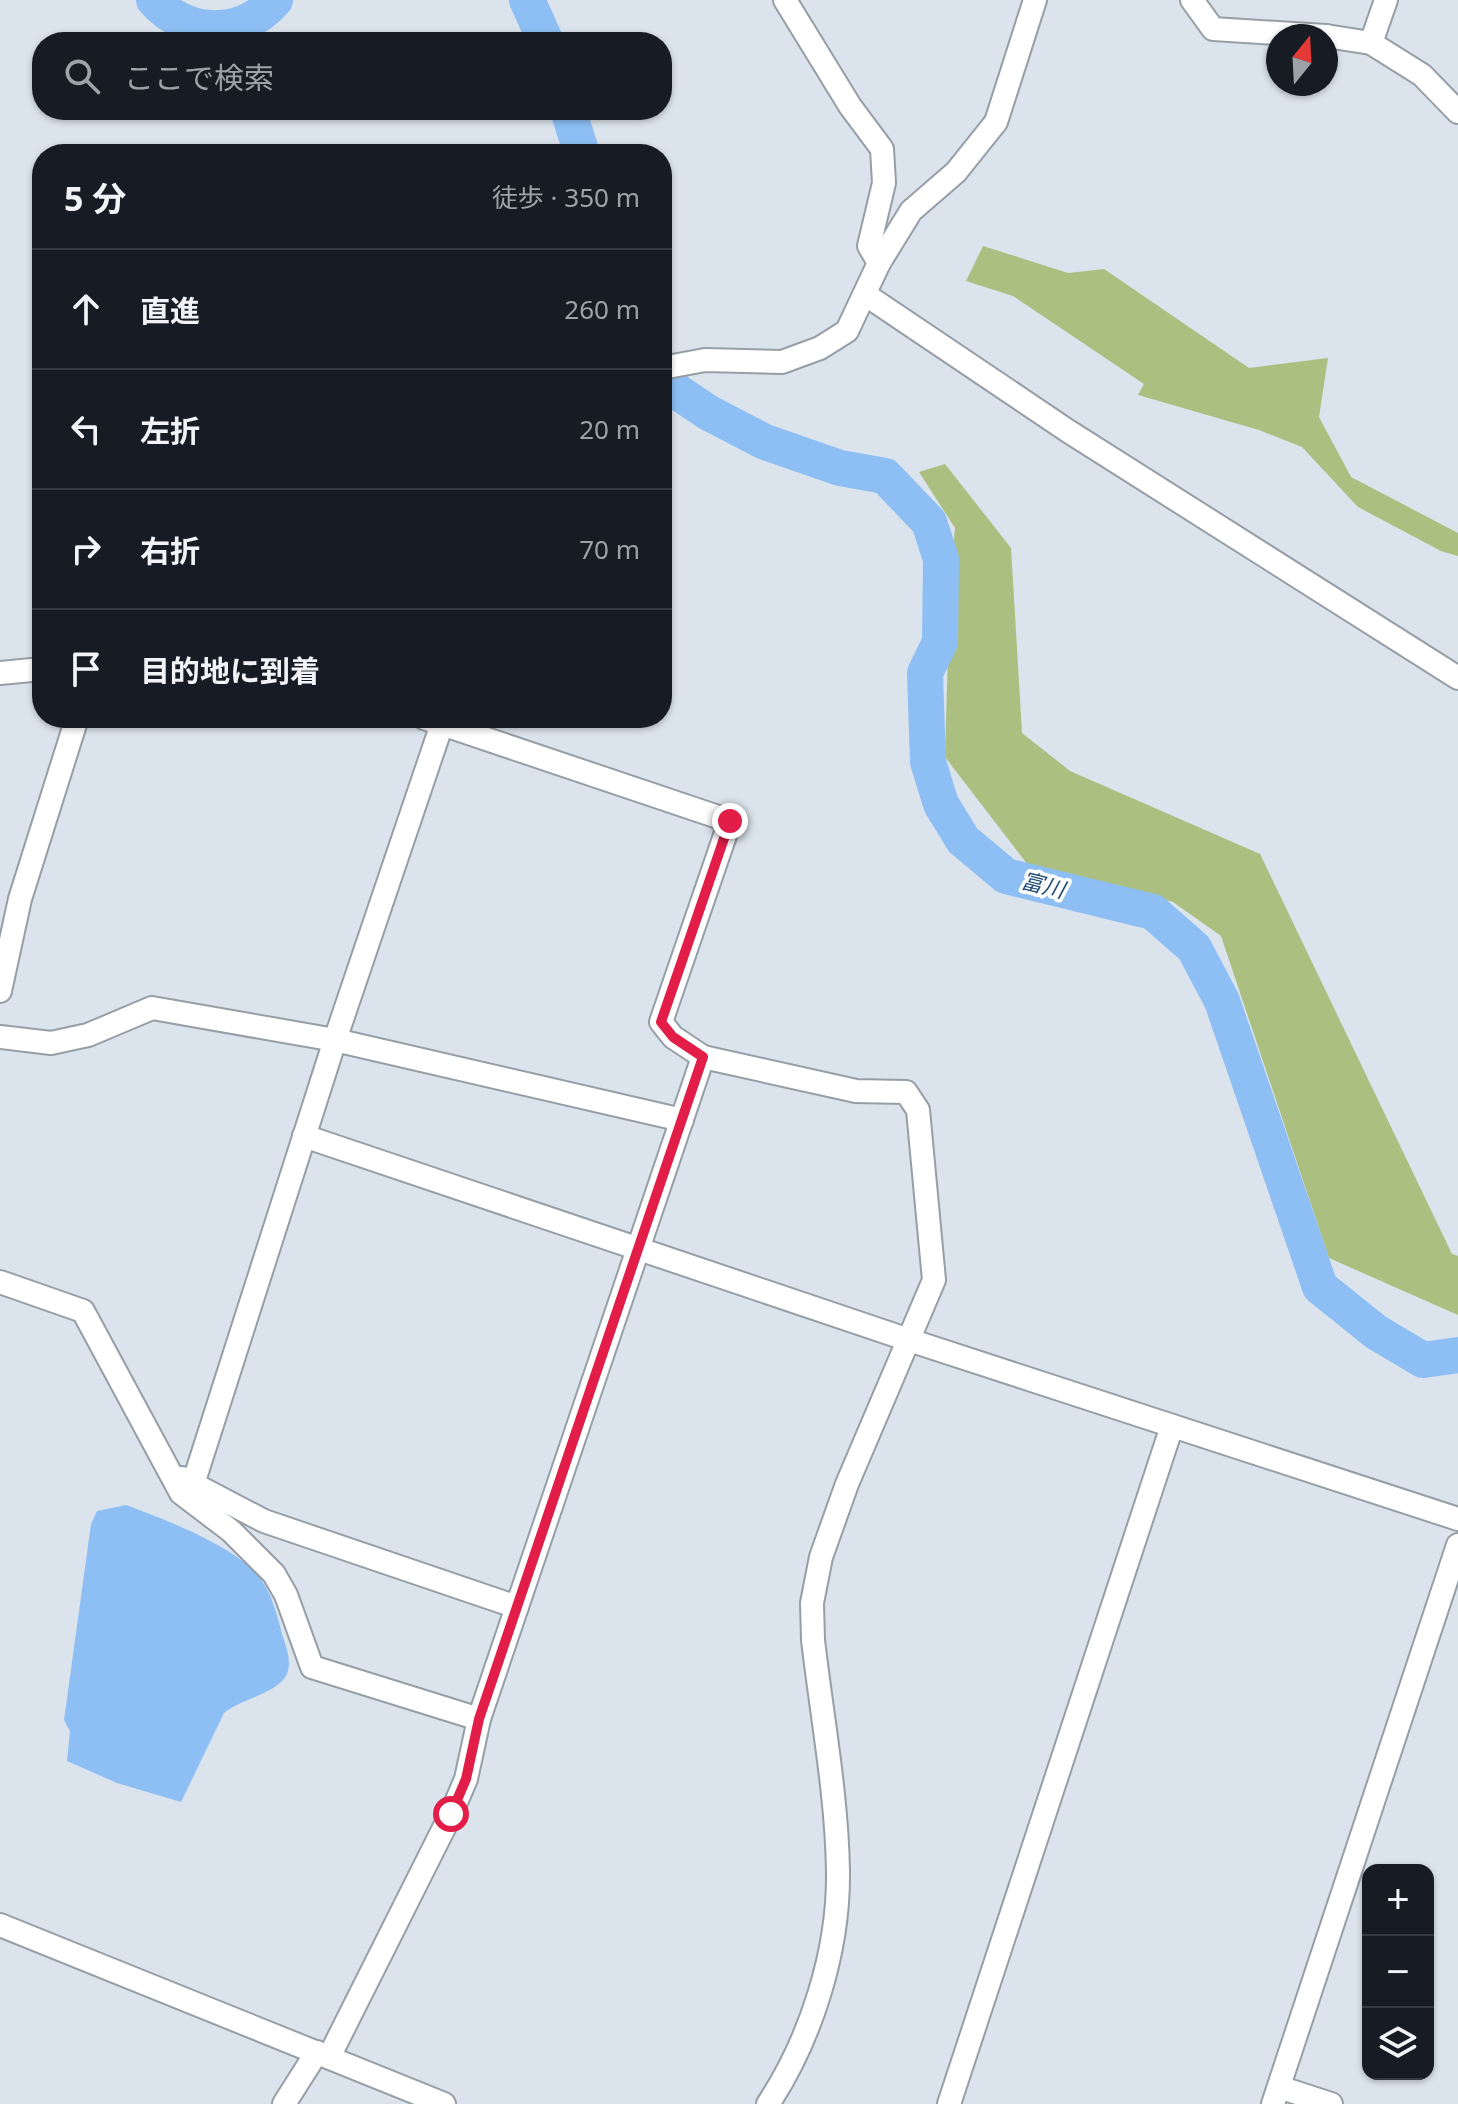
<!DOCTYPE html>
<html lang="ja">
<head>
<meta charset="utf-8">
<style>
  :root { --surface:#171b24; --page:#242831; --text:#f1f3f6; --muted:#9ea1a6; --line:#363941 }
  body { margin:0; font-family:"Noto Sans","Noto Sans JP",sans-serif; background:var(--page); color:var(--text) }
  .controls { position:absolute; right:24px; bottom:24px; display:grid; overflow:hidden; border-radius:16px; box-shadow:0 2px 6px #0004 }
  .controls button { width:72px; height:72px; display:grid; place-items:center; padding:0; border:0; border-bottom:2px solid var(--line); background:var(--surface); color:var(--text); font:40px sans-serif }
  .compass { position:absolute; left:1266px; top:24px; width:72px; height:72px; border-radius:50%; background:var(--surface); box-shadow:0 2px 6px #0004; rotate:18deg }
  .stop { position:absolute; width:24px; height:24px; margin:-18px; border:6px solid #e11d48; border-radius:50%; background:#fff }
  .stop.end { background:#e11d48; border-color:#fff; box-shadow:0 2px 8px #0008 }
  .list { margin:0; padding:0; list-style:none }
  h2 { display:flex; justify-content:space-between; align-items:center; height:104px; margin:0; padding:0 32px; font-size:34px }
  h2 small { font-size:26px; font-weight:400; color:var(--muted) }
  .list li { display:grid; grid-template-columns:52px 1fr auto; gap:24px; align-items:center; box-sizing:border-box; height:120px; padding:0 32px; border-top:2px solid var(--line) }
  .list b { display:block; font-size:30px; white-space:nowrap }
  .list em { font-size:26px; font-style:normal; color:var(--muted) }
  .icon { flex:none; width:44px; height:44px; fill:none; stroke:currentColor; stroke-width:2; stroke-linecap:round; stroke-linejoin:round }
  .map { position:relative; flex:none; width:1458px; height:2104px; overflow:hidden }
  .search { position:absolute; background:var(--surface); box-shadow:0 2px 6px #0004; left:32px; top:32px; width:640px; height:88px; display:flex; align-items:center; gap:20px; box-sizing:border-box; padding:0 28px; border-radius:32px; color:var(--muted); font-size:30px }
  .panel { position:absolute; background:var(--surface); box-shadow:0 2px 6px #0004; left:32px; top:144px; width:640px; height:584px; border-radius:32px }
  .map>svg:first-child { display:block }
</style>
</head>
<body>
<div class="map">
<svg width="1458" height="2104" viewBox="0 0 1458 2104">
  <rect width="100%" height="100%" fill="#dbe3ec"/>
  <g fill="#aabf80">
    <polygon points="983,246 1068,273 1104,269 1249,368 1328,358 1319,417 1351,477 1458,533 1458,556 1441,551 1358,507 1302,447 1259,430 1138,395 1144,384 1013,296 966,281"/>
    <polygon points="945,464 1011,548 1022,733 1070,771 1260,854 1452,1254 1458,1256 1458,1315 1329,1258 1221,936 1173,902 1028,865 945,757 950,580 955,528 919,472"/>
  </g>
  <path fill="#8dbff4" d="M126,1505C163,1519 236,1546 260,1578C272,1594 277,1615 282,1634C286,1647 293,1663 286,1676C275,1694 241,1699 224,1713L181,1802L117,1783L67,1761L70,1731L64,1720L91,1524L97,1511Z"/>
  <g fill="none" stroke-linecap="round" stroke-linejoin="round">
    <g stroke="#8dbff4" stroke-width="36">
      <path d="M154,0C187,37 243,38 275,0"/>
      <polyline points="527,0 546,42"/>
      <polyline points="568,110 582,154"/>
      <polyline points="662,372 676,391 709,413 765,442 840,468 885,476 929,522 941,559 940,642 925,673 928,762 941,804 963,840 1006,876 1153,912 1194,948 1222,1001 1320,1287 1376,1332 1423,1360 1458,1355"/>
    </g>
    <g stroke="#969ea6" stroke-width="26">
      <g id="minor">
        <polyline points="785,0 850,106 882,149 884,183 869,246 879,263"/>
        <polyline points="1192,0 1213,29 1326,36"/>
        <polyline points="1326,36 1371,43 1422,75 1458,112"/>
        <polyline points="1371,43 1386,0"/>
        <polyline points="866,295 1068,431 1458,678"/>
        <polyline points="662,368 705,360 782,362 820,348 847,331 879,263 911,211 956,172 996,122 1035,0"/>
        <polyline points="0,673 42,669"/>
        <polyline points="0,991 20,899 77,718"/>
        <polyline points="0,1037 51,1043 88,1035 152,1008 335,1040 682,1120"/>
        <path d="M703,1057L856,1091L906,1092L918,1110L934,1280L847,1484L821,1557L812,1603L813,1640C822,1717 837,1796 838,1872C839,1951 811,2039 768,2104"/>
        <polyline points="304,1136 906,1339 1458,1519"/>
        <polyline points="0,1282 83,1311 181,1493 231,1531 274,1574 286,1595 312,1667 479,1719"/>
        <polyline points="182,1478 264,1521 517,1607"/>
        <polyline points="194,1481 335,1040 444,718"/>
        <polyline points="0,1925 444,2104"/>
        <polyline points="329,2057 451,1814 466,1779 479,1719 703,1057 673,1037 661,1022 730,821 424,718"/>
        <polyline points="1279,2087 1331,2104"/>
        <polyline points="284,2104 317,2052"/>
        <polyline points="949,2104 1172,1426"/>
        <polyline points="1273,2104 1458,1545"/>
      </g>
    </g>
    <use href="#minor" stroke="#fff" stroke-width="22"/>
  </g>
  <g fill="none" stroke-linecap="round" stroke-linejoin="round">
    <polyline stroke="#e11d48" stroke-width="10" points="451,1814 466,1779 479,1719 703,1057 673,1037 661,1022 730,821"/>
  </g>
  <g text-anchor="middle" stroke-width="7" stroke-linejoin="round" paint-order="stroke">
    <g font-size="22" font-style="italic" fill="#1d4a74" stroke="#fff">
      <text transform="translate(1043 885) rotate(14)" y="8">富川</text>
    </g>
  </g>
</svg>
<div class="controls">
<button>+</button>
<button>−</button>
<button><svg class="icon" aria-label="layers" viewBox="0 0 24 24"><path d="M12 4l9 5-9 5-9-5zM3 14l9 5 9-5"/></svg></button>
</div>
<svg class="compass" viewBox="-18 -18 36 36"><path d="M0-13l5 13h-10z" fill="#e53935"/><path d="M0 13l5-13h-10z" fill="#9ea1a6"/></svg>
<div class="stop" style="left:451px;top:1814px"></div>
<div class="stop end" style="left:730px;top:821px"></div>
<div class="search"><svg class="icon" aria-label="search" viewBox="0 0 24 24"><circle cx="10" cy="10" r="6"/><path d="M15 15l6 6"/></svg>ここで検索</div>
<section class="panel">
<h2>5 分<small>徒歩 · 350 m</small></h2>
<ul class="list">
<li><svg class="icon" aria-label="ahead" viewBox="0 0 24 24"><path d="M12 20V5M6 11l6-6 6 6"/></svg><div><b>直進</b></div><em>260 m</em></li>
<li><svg class="icon" aria-label="left" viewBox="0 0 24 24"><path d="M17 20v-9H6M10 6l-5 5 5 5"/></svg><div><b>左折</b></div><em>20 m</em></li>
<li><svg class="icon" aria-label="right" viewBox="0 0 24 24"><path d="M7 20v-9h11M14 6l5 5-5 5"/></svg><div><b>右折</b></div><em>70 m</em></li>
<li><svg class="icon" aria-label="arrive" viewBox="0 0 24 24"><path d="M6 21V4h12l-3 4 3 4H6"/></svg><div><b>目的地に到着</b></div></li>
</ul>
</section>
</div>
</body>
</html>
